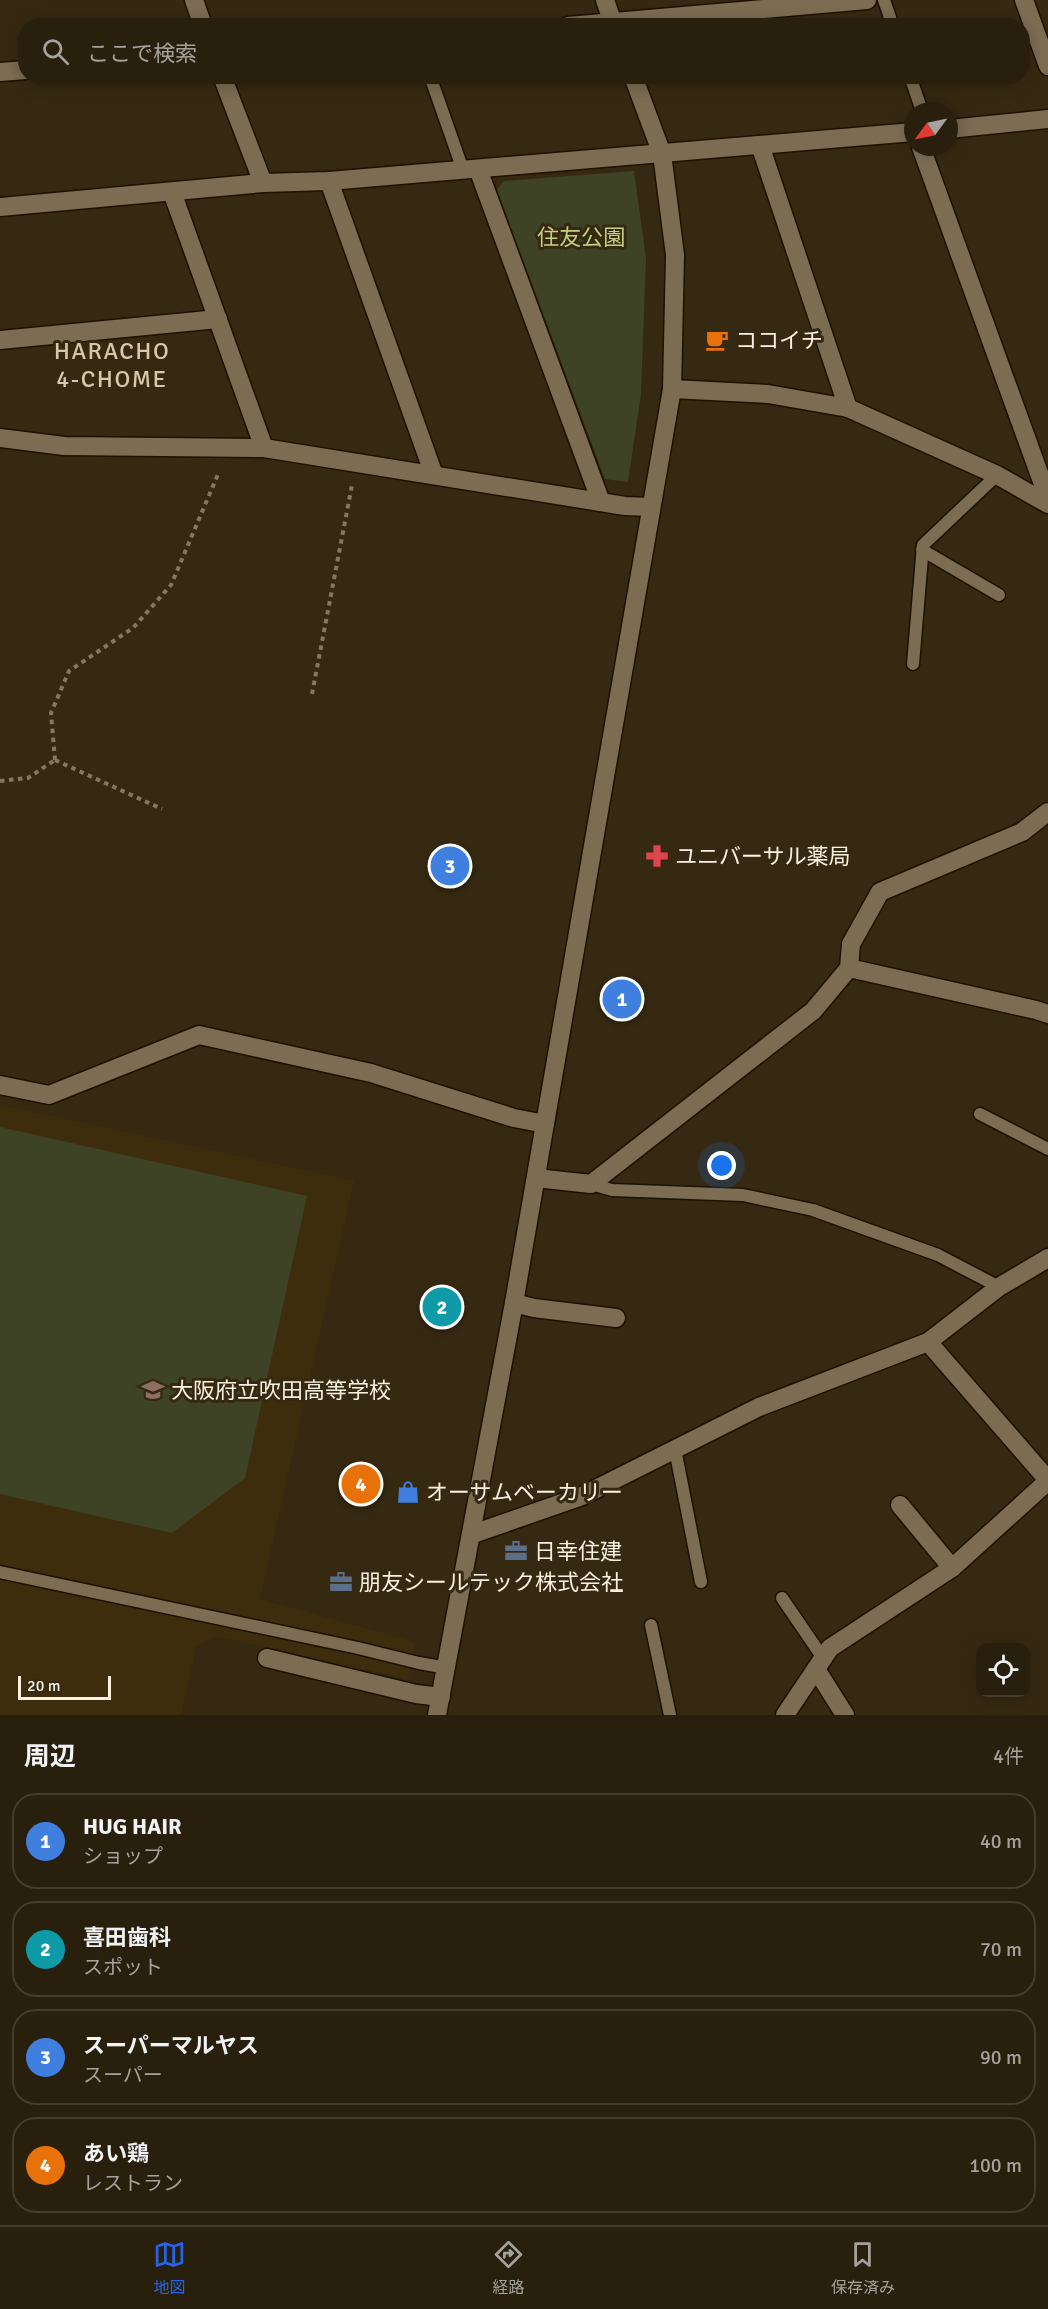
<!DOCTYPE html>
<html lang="ja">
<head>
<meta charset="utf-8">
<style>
  :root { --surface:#281f0d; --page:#342c1b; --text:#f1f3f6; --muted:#a5a29d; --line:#443d2e; --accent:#2563eb }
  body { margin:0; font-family:Signika,"Noto Sans JP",sans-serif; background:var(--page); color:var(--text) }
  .controls { position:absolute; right:18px; bottom:18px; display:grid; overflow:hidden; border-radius:12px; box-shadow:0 3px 15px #0003 }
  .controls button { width:54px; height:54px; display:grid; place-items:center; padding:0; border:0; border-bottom:2px solid var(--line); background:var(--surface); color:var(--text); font:30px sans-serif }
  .compass { position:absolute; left:904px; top:102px; width:54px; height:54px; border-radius:50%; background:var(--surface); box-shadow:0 3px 15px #0003; rotate:237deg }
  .scale { position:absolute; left:18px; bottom:15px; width:93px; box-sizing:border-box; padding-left:6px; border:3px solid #f8f0e1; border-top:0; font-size:16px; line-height:21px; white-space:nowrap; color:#f8f0e1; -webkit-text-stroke:4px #362911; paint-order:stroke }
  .you { position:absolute; left:722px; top:1166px; width:21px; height:21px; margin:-15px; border:4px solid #fff; border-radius:50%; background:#1a73e8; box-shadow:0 0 0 9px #1a73e833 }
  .badge { display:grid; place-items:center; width:39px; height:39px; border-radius:50%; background:var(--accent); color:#fff; font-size:20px; font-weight:700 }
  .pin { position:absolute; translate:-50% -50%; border:3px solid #fff; box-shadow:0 2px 6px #0006 }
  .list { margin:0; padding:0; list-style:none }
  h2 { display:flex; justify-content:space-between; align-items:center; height:78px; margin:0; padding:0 24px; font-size:26px }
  h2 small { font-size:20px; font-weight:400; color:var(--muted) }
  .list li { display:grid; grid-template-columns:39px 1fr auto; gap:18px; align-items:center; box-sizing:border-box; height:96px; margin:0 12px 12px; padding:0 12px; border:2px solid var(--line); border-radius:24px }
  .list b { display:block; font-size:22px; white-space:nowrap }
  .list p { margin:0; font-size:20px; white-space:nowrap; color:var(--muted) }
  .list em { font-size:20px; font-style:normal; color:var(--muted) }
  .icon { flex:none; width:33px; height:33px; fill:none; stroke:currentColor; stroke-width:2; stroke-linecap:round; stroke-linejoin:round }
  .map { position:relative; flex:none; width:1048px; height:1715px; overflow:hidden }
  .search { position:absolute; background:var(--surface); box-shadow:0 3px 15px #0003; left:18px; right:18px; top:18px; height:66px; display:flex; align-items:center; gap:15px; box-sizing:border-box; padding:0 21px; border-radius:24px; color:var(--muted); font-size:22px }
  .sheet { height:510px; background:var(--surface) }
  nav { display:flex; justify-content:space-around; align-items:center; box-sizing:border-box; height:84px; border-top:2px solid var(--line); background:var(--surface); font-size:16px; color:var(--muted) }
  nav a { display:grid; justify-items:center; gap:3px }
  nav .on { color:var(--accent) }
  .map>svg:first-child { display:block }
</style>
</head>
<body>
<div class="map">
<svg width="1048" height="1715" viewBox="0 0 1048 1715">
  <rect width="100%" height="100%" fill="#362911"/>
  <polygon fill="#3e2d0d" points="0,1105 354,1181 260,1599 415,1642 408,1679 216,1636 196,1647 181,1715 0,1715"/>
  <g fill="#3f4326">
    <polygon points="634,171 646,259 641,394 628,482 605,479 497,190 504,181"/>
    <polygon points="0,1127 307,1196 245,1478 172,1533 0,1494"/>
  </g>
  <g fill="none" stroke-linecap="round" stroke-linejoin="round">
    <g stroke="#1d1100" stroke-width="15">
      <g id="service">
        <polyline points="884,0 893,26"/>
        <polyline points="430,76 463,170"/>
        <polyline points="910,76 922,111"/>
        <polyline points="922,550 999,595"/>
        <polyline points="913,664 923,545 997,475"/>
        <polyline points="980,1114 1048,1149"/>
        <polyline points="591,1184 612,1190 743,1195 813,1210 938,1255 999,1287"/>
        <polyline points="675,1449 701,1582"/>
        <polyline points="0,1572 358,1648 419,1663 447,1668"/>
        <polyline points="782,1598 823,1658"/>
        <polyline points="651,1625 670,1715"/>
      </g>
    </g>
    <g stroke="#1d1100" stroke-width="21">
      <g id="minor">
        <polyline points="194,0 203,26"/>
        <polyline points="1024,0 1048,66"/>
        <polyline points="568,26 867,0"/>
        <polyline points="0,72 26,70"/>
        <polyline points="222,76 263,183"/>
        <polyline points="949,129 1048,119"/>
        <polyline points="760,145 848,408"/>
        <polyline points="921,147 1048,498"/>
        <polyline points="478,169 601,502"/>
        <polyline points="329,181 434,475"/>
        <polyline points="172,192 264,448"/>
        <polyline points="0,207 263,183 329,181 913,132"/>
        <polyline points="0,340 218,319"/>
        <polyline points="672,389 768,394 848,408 997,475 1048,504"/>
        <polyline points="0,438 64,446 264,448 625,506 651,507"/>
        <polyline points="849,968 1036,1010 1048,1014"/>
        <polyline points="0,1085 49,1095 199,1035 371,1073 514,1118 545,1124"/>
        <polyline points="536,1178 591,1184 813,1011 849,968 851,944 880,892 1022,832 1048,812"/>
        <polyline points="514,1303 534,1308 616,1318"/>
        <polyline points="928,1342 1048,1480"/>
        <polyline points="900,1505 952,1568"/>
        <polyline points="473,1534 582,1496 759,1407 928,1342 999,1287 1048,1258"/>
        <polyline points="267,1658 416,1694 441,1697"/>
        <polyline points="816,1669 845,1715"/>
        <polyline points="785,1715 830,1648 952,1568 1048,1481"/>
      </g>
    </g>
    <g stroke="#1d1100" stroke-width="21">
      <g id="tertiary">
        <polyline points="605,0 614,26"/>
        <polyline points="437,1715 514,1303 672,389 675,255 662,154 633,76"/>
      </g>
    </g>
    <g stroke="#827763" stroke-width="4" stroke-dasharray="4.5 4.5" stroke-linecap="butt">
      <polyline points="312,694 352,485"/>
      <polyline points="55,760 51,713 69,671 133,628 171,585 219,472"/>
      <polyline points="55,760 162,809"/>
      <polyline points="0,781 28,778 55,760"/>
    </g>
    <use href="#service" stroke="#7b6c52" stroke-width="12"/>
    <use href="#minor" stroke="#7b6c52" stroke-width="18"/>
    <use href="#tertiary" stroke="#7b6c52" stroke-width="18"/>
  </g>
  <defs>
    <g id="cafe-bare" transform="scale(1.8)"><path d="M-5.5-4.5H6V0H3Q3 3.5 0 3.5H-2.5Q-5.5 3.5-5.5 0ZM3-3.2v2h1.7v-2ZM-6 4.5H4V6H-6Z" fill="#e8710a" stroke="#362911" stroke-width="2.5" paint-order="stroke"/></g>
    <g id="pharmacy-bare" transform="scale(1.8)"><path d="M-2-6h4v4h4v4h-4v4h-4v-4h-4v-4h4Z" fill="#e0444e" stroke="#362911" stroke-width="2.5" paint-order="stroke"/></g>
    <g id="school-bare" transform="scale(1.8)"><path d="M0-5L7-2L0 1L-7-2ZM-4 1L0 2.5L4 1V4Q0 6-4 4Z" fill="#8d6e63" stroke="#362911" stroke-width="2.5" paint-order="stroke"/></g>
    <g id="shop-bare" transform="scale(1.8)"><path d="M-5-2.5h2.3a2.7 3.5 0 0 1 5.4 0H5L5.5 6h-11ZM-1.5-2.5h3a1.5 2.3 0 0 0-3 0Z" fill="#3f7fe0" stroke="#362911" stroke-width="2.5" paint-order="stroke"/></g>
    <g id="office-bare" transform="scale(1.8)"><path d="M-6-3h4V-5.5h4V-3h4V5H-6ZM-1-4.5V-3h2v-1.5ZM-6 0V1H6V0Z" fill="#5c6f8a" stroke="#362911" stroke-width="2.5" paint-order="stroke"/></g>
  </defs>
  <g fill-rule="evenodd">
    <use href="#cafe-bare" x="717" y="340"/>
    <use href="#pharmacy-bare" x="657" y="856"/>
    <use href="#school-bare" x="153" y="1390"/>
    <use href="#shop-bare" x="408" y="1492"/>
    <use href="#office-bare" x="516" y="1551"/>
    <use href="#office-bare" x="341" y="1582"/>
  </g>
  <g text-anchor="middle" stroke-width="6" stroke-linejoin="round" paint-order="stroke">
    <g font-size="22" fill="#c3cf7f" stroke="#362911">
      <text x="581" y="245">住友公園</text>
    </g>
    <g font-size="22" fill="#f8f0e1" stroke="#362911" text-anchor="start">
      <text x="735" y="348">ココイチ</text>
      <text x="675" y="864">ユニバーサル薬局</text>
      <text x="171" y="1398">大阪府立吹田高等学校</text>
      <text x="426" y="1500">オーサムベーカリー</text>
      <text x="534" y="1559">日幸住建</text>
      <text x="359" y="1590">朋友シールテック株式会社</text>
    </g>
    <g font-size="24" letter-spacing="1.5" fill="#d8c7ab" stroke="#362911">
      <text x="112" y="359">HARACHO<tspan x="112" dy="28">4-CHOME</tspan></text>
    </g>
  </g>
</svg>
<div class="controls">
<button><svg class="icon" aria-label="locate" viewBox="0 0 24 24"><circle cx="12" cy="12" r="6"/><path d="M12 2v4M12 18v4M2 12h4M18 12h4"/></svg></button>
</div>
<svg class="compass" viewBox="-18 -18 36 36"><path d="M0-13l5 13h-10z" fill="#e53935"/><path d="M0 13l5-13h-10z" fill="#a5a29d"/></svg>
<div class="scale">20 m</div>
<div class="you"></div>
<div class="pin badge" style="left:622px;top:999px;background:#3f7fe0">1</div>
<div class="pin badge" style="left:442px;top:1307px;background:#0f9aa8">2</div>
<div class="pin badge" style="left:450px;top:866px;background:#3f7fe0">3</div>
<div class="pin badge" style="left:361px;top:1484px;background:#e8710a">4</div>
<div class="search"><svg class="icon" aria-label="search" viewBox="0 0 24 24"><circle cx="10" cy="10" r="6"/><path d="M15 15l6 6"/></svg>ここで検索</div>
</div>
<section class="sheet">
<h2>周辺<small>4件</small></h2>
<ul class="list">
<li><span class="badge" style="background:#3f7fe0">1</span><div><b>HUG HAIR</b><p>ショップ</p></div><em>40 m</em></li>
<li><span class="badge" style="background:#0f9aa8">2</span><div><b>喜田歯科</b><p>スポット</p></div><em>70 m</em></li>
<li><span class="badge" style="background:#3f7fe0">3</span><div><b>スーパーマルヤス</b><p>スーパー</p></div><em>90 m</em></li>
<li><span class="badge" style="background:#e8710a">4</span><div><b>あい鶏</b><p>レストラン</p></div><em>100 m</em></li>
</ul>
</section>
<nav>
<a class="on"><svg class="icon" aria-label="map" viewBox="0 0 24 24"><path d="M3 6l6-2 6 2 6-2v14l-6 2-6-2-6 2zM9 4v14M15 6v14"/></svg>地図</a>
<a><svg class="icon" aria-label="directions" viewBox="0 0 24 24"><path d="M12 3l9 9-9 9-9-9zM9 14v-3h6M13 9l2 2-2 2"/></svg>経路</a>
<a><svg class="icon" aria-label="saved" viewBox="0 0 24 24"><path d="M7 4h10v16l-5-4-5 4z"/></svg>保存済み</a>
</nav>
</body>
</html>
